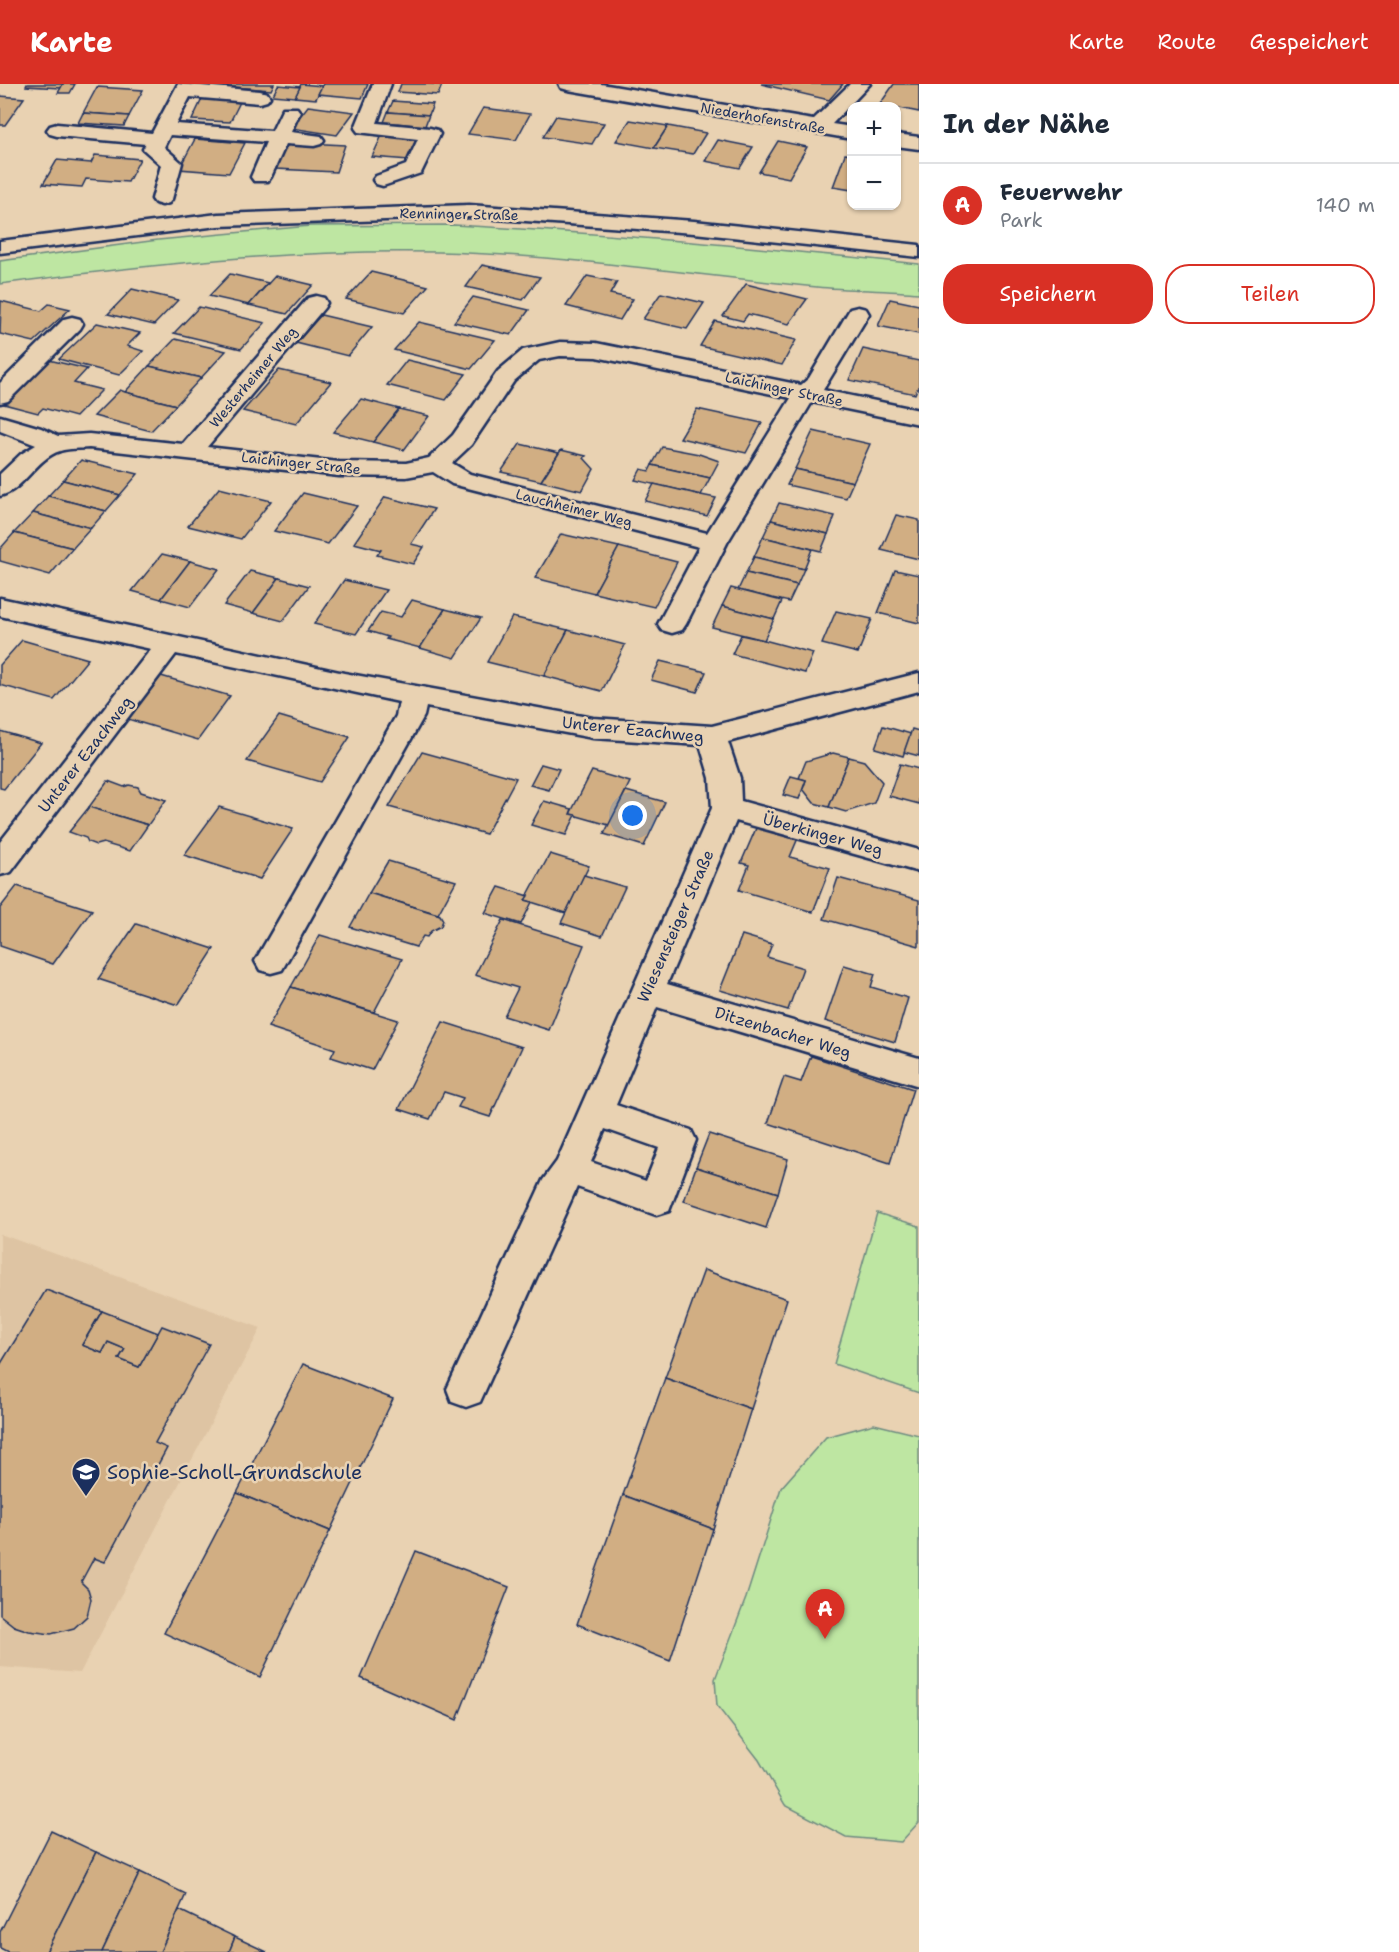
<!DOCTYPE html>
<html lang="de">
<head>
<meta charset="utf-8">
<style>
  :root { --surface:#fff; --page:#f6f6f7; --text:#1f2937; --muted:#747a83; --line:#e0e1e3; --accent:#d93025 }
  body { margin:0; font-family:"Shantell Sans",sans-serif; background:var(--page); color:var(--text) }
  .controls { position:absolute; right:18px; top:18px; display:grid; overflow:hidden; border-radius:12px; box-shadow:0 2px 4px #0004 }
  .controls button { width:54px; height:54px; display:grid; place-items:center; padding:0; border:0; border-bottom:2px solid var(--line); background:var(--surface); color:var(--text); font:30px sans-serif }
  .you { position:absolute; left:633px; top:732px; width:21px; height:21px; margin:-15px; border:4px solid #fff; border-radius:50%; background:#1a73e8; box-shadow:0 0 0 9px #1a73e833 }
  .badge { display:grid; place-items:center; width:39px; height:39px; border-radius:50%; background:var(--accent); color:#fff; font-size:20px; font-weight:700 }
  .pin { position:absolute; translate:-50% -50px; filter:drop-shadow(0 2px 3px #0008) }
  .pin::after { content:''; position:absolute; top:32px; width:21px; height:18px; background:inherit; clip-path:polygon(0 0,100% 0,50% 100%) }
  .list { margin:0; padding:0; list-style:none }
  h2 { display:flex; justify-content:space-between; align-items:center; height:78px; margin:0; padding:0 24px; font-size:26px }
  h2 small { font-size:20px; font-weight:400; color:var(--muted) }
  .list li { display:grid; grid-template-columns:39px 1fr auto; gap:18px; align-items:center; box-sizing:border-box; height:84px; padding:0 24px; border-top:2px solid var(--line) }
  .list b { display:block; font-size:22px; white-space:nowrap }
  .list p { margin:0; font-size:20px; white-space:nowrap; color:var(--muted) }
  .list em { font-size:20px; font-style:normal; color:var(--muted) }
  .actions { display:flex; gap:12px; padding:18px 24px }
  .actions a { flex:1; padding:14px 0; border:2px solid var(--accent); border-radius:24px; text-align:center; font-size:21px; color:var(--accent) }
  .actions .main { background:var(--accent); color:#fff }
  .map { position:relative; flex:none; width:919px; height:1868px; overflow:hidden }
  header { display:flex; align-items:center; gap:36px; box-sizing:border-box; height:84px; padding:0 30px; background:var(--accent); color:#fff }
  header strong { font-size:28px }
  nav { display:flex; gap:33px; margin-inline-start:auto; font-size:21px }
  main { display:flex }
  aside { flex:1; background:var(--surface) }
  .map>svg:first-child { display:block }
</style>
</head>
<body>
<header>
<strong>Karte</strong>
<nav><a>Karte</a><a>Route</a><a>Gespeichert</a></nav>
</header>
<main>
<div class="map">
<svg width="919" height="1868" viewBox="0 0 919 1868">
  <rect width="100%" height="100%" fill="#e9d2b2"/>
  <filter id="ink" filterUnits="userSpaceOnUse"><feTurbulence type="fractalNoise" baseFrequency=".0167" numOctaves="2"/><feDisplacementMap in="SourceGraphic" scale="12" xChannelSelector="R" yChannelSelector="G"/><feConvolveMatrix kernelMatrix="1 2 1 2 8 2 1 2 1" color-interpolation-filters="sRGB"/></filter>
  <g filter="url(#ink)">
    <polygon fill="#dec4a3" points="0,1150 261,1244 80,1589 0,1583"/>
    <g fill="#bee6a2" stroke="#6c8a80" stroke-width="1.5">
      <path d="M454,141C609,149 764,164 919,180V209C885,206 851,206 817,203C691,191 566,171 439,168C292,165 145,181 0,200V177L158,156L310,142Z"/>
      <polygon points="877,1129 919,1142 919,1309 834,1280"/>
      <polygon points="874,1340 919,1351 919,1738 901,1758 846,1753 785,1721 759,1676 717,1622 715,1595 746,1514 781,1404 826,1353"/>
    </g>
    <g fill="#d1ae83" stroke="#1b2f5e" stroke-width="1.5">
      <polygon points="27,0 63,0 61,4 26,2"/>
      <polygon points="63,0 75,0 70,9 58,9"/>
      <polygon points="222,0 274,0 271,6 220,2"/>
      <polygon points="301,0 322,2 316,15 295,13"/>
      <polygon points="323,0 368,0 362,14 318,10"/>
      <polygon points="401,0 430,0 442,1 438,11 398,8"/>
      <polygon points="761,0 843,0 829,16"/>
      <polygon points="894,0 919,0 919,28 880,20"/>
      <polygon points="278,1 300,3 295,13 273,11"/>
      <polygon points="97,3 143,6 129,32 83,29"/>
      <polygon points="0,12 24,14 5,41 0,41"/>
      <polygon points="203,13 241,16 230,38 192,36"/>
      <polygon points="393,17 433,20 429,31 388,28"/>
      <polygon points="308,22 354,28 337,51 291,44"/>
      <polygon points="483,24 530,30 516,56 468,50"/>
      <polygon points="388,28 429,31 425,42 384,38"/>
      <polygon points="83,29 129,32 124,42 78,39"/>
      <polygon points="556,32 604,39 592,60 543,53"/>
      <polygon points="630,36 668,42 654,64 616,57"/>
      <polygon points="668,42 706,49 693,70 654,64"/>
      <polygon points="383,49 419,52 409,76 372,73"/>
      <polygon points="195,55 245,59 229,89 179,85"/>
      <polygon points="718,56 753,63 740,84 705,77"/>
      <polygon points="778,57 807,63 789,94 759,88"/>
      <polygon points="286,58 345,61 336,88 276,85"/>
      <polygon points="845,70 852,71 852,106 833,103"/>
      <polygon points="95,71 140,75 128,98 86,95 82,103 43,100 57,76 91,79"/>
      <polygon points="482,181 540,193 523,216 466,203"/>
      <polygon points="371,188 428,202 404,229 346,215"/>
      <polygon points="230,190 268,199 249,221 209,212"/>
      <polygon points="275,192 313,201 287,230 249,221"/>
      <polygon points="587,192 617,198 610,210 633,215 620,236 566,222"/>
      <polygon points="746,200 807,215 789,240 748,230 743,237 723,232"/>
      <polygon points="132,205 178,216 154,241 108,230"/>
      <polygon points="661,209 704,219 687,245 643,235"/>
      <polygon points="473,213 529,226 511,251 454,238"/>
      <polygon points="890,215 919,221 919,250 878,242"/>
      <polygon points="1,217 41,227 49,220 70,225 34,258 0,250"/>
      <polygon points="199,223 265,239 241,265 174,249"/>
      <polygon points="321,231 372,243 348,272 296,259"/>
      <polygon points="715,237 796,256 782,281 700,262"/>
      <polygon points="419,238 495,256 471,285 394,266"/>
      <polygon points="97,239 140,249 127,262 143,267 119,291 59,275"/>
      <polygon points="175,255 226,267 201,294 149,282"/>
      <polygon points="863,265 919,277 919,305 917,305 915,310 849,296"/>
      <polygon points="49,276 87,285 74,299 102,306 76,333 43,324 38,329 4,320"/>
      <polygon points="407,276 466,290 446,316 387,301"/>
      <polygon points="149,282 201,294 176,321 125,308"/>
      <polygon points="279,286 331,298 296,340 243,327"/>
      <polygon points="120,306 125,308 176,321 151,347 94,332"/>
      <polygon points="361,315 399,325 373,358 333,348"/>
      <polygon points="399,325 429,332 404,366 373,358"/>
      <polygon points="697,325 762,339 746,369 680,354"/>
      <polygon points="813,347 870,360 853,398 795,385"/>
      <polygon points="520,360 559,369 541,397 501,388"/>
      <polygon points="662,363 699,370 719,377 710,394 652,381"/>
      <polygon points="561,366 586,372 584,374 594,385 582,407 541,397"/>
      <polygon points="81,376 138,390 120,411 63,396"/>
      <polygon points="652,381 710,394 701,411 635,396 641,385 649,387"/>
      <polygon points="795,385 853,398 846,414 787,401"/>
      <polygon points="63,396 120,411 106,427 48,412"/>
      <polygon points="654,400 701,411 716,414 707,432 645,417"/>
      <polygon points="219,404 271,417 241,455 188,442"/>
      <polygon points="303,409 357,422 328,460 274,447"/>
      <polygon points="48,412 106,427 91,444 33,429"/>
      <polygon points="385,413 434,425 411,460 424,463 413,480 377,471 381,466 354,459"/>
      <polygon points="779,419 835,432 828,450 771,436"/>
      <polygon points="33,429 91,444 73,464 14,449"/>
      <polygon points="896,431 919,436 919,475 881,466"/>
      <polygon points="771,436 828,450 821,467 763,453"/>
      <polygon points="14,449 73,464 50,491 0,477 0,465"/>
      <polygon points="561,450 619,463 594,509 535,494"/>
      <polygon points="763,453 812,465 804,485 754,473"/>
      <polygon points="619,463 677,478 654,523 594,509"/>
      <polygon points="162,470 190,477 161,515 132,507"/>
      <polygon points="754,473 804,485 797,501 746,489"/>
      <polygon points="190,477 219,485 190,523 161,515"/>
      <polygon points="895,486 919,491 919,539 878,529"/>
      <polygon points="250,487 279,494 253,529 224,521"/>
      <polygon points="746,489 797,501 789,518 738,506"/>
      <polygon points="279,494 309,502 283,537 253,529"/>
      <polygon points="344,496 386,506 356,550 314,540"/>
      <polygon points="731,504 782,517 774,535 722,522"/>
      <polygon points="412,516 445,525 420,564 386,555 388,553 368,547 381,528 401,533"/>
      <polygon points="722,522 774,535 764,556 712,543"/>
      <polygon points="445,525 481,534 455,574 420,564"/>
      <polygon points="836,527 872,535 858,569 822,560"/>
      <polygon points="512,533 568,546 544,592 487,578"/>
      <polygon points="568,546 625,561 602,607 544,592"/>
      <polygon points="741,551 764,556 813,569 805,589 732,570"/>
      <polygon points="22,556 88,575 54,616 0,601 0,581"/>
      <polygon points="660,577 706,588 697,608 651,596"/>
      <polygon points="161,592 230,612 198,656 128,635"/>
      <polygon points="279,632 350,653 320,698 247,677"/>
      <polygon points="883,642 911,650 903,672 875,664"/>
      <polygon points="912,645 919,647 919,672 904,668"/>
      <polygon points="0,647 41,659 4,705 0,704"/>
      <polygon points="422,668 516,694 486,750 389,723"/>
      <polygon points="833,669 849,673 829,723 814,719 803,705 806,696 799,694 806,677"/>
      <polygon points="849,673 864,677 882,698 874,719 846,728 829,723"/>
      <polygon points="541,680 559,685 549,706 530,701"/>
      <polygon points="900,680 919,685 919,720 889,712"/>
      <polygon points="592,687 630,698 609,741 570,730"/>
      <polygon points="791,692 806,696 799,715 783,711"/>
      <polygon points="108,697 124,703 129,701 138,703 141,708 166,716 148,741 89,723"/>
      <polygon points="626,707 665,718 644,762 604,750"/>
      <polygon points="544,717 572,725 570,730 576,731 566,751 531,741"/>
      <polygon points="89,723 148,741 130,767 103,759 96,761 88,758 86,754 69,748"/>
      <polygon points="219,723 293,745 260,795 184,771"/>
      <polygon points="757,742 798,754 790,773 830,784 813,828 739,806 749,781 741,779"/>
      <polygon points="550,770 589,782 566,829 525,816"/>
      <polygon points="388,777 456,797 438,830 369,809"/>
      <polygon points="584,791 625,803 602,852 561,839"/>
      <polygon points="838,794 919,816 919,862 824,835"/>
      <polygon points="17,802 92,826 53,880 0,862 0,824"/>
      <polygon points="499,803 528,812 525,816 532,818 521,840 485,829"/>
      <polygon points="369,809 440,831 443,836 441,842 431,847 427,853 423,852 416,863 350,843"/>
      <polygon points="503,836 584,861 549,946 504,932 518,904 475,891"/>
      <polygon points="136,840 214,865 178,921 98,895"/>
      <polygon points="320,851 402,875 374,928 291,903"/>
      <polygon points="742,851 772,860 767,873 803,884 788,926 720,906"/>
      <polygon points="844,881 875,890 871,903 908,914 895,958 825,937"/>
      <polygon points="291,903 398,936 372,986 331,973 335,965 268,943"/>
      <polygon points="443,938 522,963 490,1033 458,1023 463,1014 444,1008 430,1035 399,1025"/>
      <polygon points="811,972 913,1005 890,1079 768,1039 784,993 801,998"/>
      <polygon points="709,1050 788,1075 778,1109 696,1083"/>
      <polygon points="696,1083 778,1109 766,1144 684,1117"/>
      <polygon points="704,1186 787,1215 751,1325 665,1294"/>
      <polygon points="46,1206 102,1227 82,1261 102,1269 108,1258 125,1265 119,1275 139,1283 162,1242 209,1260 155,1359 167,1364 105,1478 94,1474 81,1498 88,1505 91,1515 87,1532 74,1544 51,1550 29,1547 14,1542 0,1531 0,1281"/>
      <polygon points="102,1227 158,1249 139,1283 119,1275 125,1265 108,1258 102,1269 82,1261"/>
      <polygon points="303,1280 393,1315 330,1447 237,1409"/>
      <polygon points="665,1294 751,1325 713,1445 623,1411"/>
      <polygon points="237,1409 330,1447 260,1593 164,1549"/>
      <polygon points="623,1411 713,1445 670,1577 577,1540"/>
      <polygon points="416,1467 509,1503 457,1636 361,1594"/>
      <polygon points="51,1747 96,1768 46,1868 8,1868 0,1864 0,1848"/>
      <polygon points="96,1768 140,1788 102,1868 46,1868"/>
      <polygon points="140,1788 186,1810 160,1868 102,1868"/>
      <polygon points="179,1826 235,1853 229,1868 160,1868"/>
      <polygon points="235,1853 267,1868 229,1868"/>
    </g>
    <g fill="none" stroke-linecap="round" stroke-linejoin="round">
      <g stroke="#1b2f5e" stroke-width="5">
        <g id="minor">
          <polygon points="178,0 260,7 267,9 270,13 267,17 260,19 190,13 176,40 272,47 283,24 297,24 300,28 291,48 321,52 324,56 321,60 314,62 286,60 271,93 268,97 254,97 251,93 266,58 170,51 164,63 182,79 172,115 169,119 162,121 155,119 152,115 161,81 143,65 146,60 57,52 50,50 47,46 50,42 57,40 152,49"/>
          <polygon points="373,0 391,0 377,39 430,44 437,46 440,50 421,89 383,102 376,100 373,96 376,92 406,81 418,55 358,48 355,44"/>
          <polygon points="559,0 601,0 813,36 850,0 870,0 832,40 852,43 852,55 568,6 561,4"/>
          <polygon points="896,50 919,53 919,65 896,62"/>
          <polygon points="469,121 694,137 919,161 919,173 694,149 469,133 218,142 0,169 0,157 218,130"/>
          <path d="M316,212L324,214L327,219L324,224L207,363L339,378L406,379L429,374L453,351L498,287L523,266L560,258L596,259L801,301L809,294L850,225L858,223L866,225L869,230L823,306L919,326V340L812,318L727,459L686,540L682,546L672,549L662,546L658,540L699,463L452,400L433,388L406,393L339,392L89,364C80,365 69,364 60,367C36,374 24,406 0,412V390L21,370L36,361L0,347V332L41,344L58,352L89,350L183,360L308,214ZM560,272L596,273L791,314L707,449L470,390L452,379L471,361L514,297L539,276Z"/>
          <polygon points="72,233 80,235 83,240 80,245 8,317 0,319 0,299 64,235"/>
          <path d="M0,514L344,589L593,634L712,642L919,589V607L728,658L740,694L741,717L919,766V788L736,737L667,900L919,974V1002L657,923L616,1021L691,1046L696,1056L669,1127L656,1131L577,1103L480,1318L466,1323L452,1318L447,1305L543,1096L557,1077L712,724L710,694L700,661L593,654L426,623L424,632L282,886L271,889L260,886L255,877L396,632L399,618L176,570L11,788L0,791V758L151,565L0,532ZM605,1045L659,1064L646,1097L591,1078Z"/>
        </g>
      </g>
      <use href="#minor" fill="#e9d2b2" fill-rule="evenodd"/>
    </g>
  </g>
  <defs>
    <g id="school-pin" transform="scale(1.5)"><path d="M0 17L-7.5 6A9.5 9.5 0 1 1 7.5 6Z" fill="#1b2f5e" stroke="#e9d2b2"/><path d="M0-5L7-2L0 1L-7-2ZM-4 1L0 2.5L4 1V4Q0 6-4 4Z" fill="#fff"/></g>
  </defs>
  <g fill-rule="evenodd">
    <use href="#school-pin" x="86" y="1388"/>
  </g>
  <g text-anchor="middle" stroke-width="5" stroke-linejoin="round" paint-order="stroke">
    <g font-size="14" fill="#1b2f5e" stroke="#e9d2b2">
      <text transform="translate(763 34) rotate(10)" y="5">Niederhofenstraße</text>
      <text transform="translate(459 130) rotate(1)" y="5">Renninger Straße</text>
      <text transform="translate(253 293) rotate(-50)" y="5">Westerheimer Weg</text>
      <text transform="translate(784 305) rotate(12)" y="5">Laichinger Straße</text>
      <text transform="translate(301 379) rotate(6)" y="5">Laichinger Straße</text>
      <text transform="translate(574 424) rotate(14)" y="5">Lauchheimer Weg</text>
    </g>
    <g font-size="16" fill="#1b2f5e" stroke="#e9d2b2">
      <text transform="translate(633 645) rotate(6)" y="6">Unterer Ezachweg</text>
      <text transform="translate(85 670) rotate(-52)" y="6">Unterer Ezachweg</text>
      <text transform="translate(823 750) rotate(15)" y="6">Überkinger Weg</text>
      <text transform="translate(675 842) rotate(-66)" y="6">Wiesensteiger Straße</text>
      <text transform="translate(783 948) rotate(17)" y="6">Ditzenbacher Weg</text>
    </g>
    <g font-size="20" fill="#1b2f5e" stroke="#e9d2b2" text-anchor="start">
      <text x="107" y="1395">Sophie-Scholl-Grundschule</text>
    </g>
  </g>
</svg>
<div class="controls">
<button>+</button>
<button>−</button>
</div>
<div class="you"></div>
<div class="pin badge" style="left:825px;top:1555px">A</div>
</div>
<aside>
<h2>In der Nähe<small></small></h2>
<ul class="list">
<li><span class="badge">A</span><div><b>Feuerwehr</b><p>Park</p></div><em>140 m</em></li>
</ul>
<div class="actions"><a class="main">Speichern</a><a>Teilen</a></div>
</aside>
</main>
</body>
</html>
